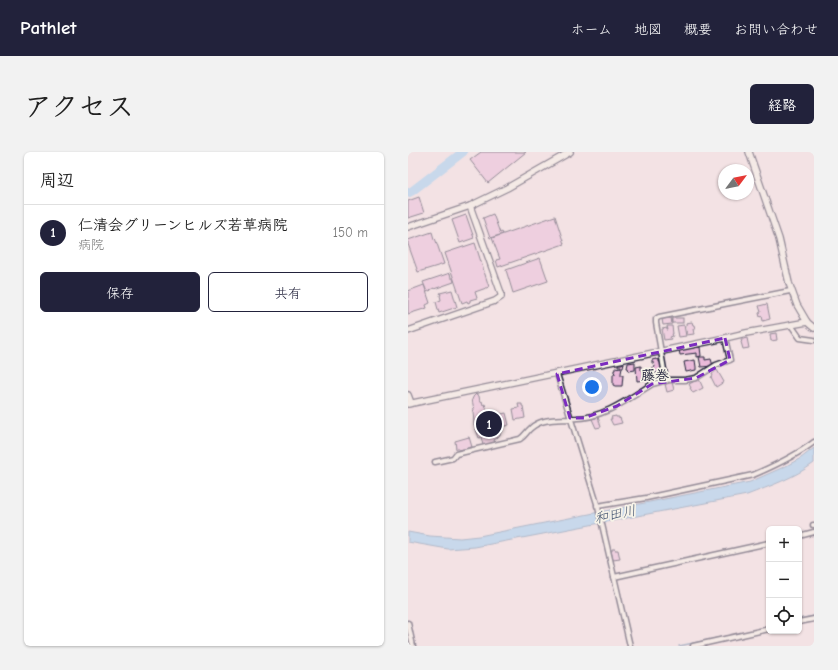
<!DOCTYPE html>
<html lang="ja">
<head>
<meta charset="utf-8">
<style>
  :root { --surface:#fff; --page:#f2f2f2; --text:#222; --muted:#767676; --line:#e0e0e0; --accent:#22223b }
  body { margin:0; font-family:"Comic Neue","Klee One",sans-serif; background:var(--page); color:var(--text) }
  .controls { position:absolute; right:12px; bottom:12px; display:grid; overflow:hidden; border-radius:6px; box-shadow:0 1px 3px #0004 }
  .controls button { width:36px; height:36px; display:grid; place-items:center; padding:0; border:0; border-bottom:1px solid var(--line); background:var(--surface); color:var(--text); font:20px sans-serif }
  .compass { position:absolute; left:310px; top:12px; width:36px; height:36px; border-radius:50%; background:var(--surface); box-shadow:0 1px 3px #0004; rotate:58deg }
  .you { position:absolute; left:184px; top:235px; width:14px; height:14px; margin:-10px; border:3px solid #fff; border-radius:50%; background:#1a73e8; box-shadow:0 0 0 6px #1a73e833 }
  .badge { display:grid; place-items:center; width:26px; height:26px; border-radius:50%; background:var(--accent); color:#fff; font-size:13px; font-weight:700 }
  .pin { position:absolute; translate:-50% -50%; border:2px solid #fff; box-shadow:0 1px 4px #0006 }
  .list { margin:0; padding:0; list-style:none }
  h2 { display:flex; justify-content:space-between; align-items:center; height:52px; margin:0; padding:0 16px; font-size:17px }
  h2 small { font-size:13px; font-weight:400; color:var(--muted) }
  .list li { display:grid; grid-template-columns:26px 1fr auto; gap:12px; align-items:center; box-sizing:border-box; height:56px; padding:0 16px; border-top:1px solid var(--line) }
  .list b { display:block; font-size:15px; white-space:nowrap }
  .list p { margin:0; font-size:13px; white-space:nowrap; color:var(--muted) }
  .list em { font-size:13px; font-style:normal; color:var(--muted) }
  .actions { display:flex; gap:8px; padding:12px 16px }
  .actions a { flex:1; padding:9px 0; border:1px solid var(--accent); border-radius:6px; text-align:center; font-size:14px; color:var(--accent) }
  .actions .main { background:var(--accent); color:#fff }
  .icon { flex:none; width:22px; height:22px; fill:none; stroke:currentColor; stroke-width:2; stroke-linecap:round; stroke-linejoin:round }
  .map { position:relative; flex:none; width:406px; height:494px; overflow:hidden; border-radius:6px }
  header { display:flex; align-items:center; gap:24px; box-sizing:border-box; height:56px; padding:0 20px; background:var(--accent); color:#fff }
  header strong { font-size:19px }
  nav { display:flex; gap:22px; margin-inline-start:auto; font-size:14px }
  .intro { display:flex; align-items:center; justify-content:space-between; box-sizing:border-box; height:96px; padding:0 24px }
  h1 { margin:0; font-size:28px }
  .button { padding:10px 18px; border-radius:6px; background:var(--accent); color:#fff; font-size:14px; font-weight:700 }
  main { display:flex; gap:24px; padding:0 24px }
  aside { flex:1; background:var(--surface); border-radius:6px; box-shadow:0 1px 3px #0004 }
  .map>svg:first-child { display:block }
</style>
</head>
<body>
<header>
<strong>Pathlet</strong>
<nav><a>ホーム</a><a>地図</a><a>概要</a><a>お問い合わせ</a></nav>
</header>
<div class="intro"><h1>アクセス</h1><a class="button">経路</a></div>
<main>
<aside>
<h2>周辺<small></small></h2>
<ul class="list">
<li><span class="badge">1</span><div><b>仁清会グリーンヒルズ若草病院</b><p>病院</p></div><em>150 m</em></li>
</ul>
<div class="actions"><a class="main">保存</a><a>共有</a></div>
</aside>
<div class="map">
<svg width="406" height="494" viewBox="0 0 406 494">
  <rect width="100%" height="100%" fill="#f3e2e4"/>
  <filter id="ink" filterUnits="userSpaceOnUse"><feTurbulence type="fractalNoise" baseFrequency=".025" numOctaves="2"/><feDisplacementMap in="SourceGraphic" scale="8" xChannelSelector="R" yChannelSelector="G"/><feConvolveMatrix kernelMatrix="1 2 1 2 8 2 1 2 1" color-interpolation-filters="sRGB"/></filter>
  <g filter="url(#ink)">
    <path fill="#94ccf3" stroke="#6688a9" d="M406,296V311C386,326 362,334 339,343L67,395L40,397L0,390V380L22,384L52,386L71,384L342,330L378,314L393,306Z"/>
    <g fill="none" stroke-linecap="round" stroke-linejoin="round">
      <g stroke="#6688a9" stroke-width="1.5">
        <polyline points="391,467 406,464"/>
        <polyline points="357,476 361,475"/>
        <polyline points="271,494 324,483"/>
      </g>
      <polyline stroke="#94ccf3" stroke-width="9" points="0,41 4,39 55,0"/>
    </g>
    <g fill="#e9b9d9" stroke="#22223b">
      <polygon points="73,0 118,0 80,31 62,8"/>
      <polygon points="11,45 16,61 0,66 0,49"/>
      <polygon points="85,62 92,81 94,80 95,82 82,86 75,66"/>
      <polygon points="58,63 66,86 52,91 44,68"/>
      <polygon points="147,64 156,92 90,115 88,108 92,107 84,86"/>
      <polygon points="24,80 26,87 27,86 36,112 10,120 0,92 0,88"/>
      <polygon points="67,91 81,135 67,140 69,146 62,148 62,150 60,151 59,149 54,151 37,101"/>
      <polygon points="132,106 140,129 105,141 98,118"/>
      <polygon points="42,121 43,126 45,126 46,130 26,137 26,136 22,138 23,138 19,140 15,130"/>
      <polygon points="16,133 22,151 18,153 19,156 0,162 0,139"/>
      <polygon points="44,138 49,155 31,161 28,150 33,148 32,143 33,143 32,141"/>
      <polygon points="359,152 362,167 355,169 354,164 352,165 351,161 353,160 351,154"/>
      <polygon points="263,166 264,172 255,173 254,167"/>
      <rect x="264" y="166" width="11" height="5"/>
      <polygon points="284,170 285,173 286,173 287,177 285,177 286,182 279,183 278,171"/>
      <polygon points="276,173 278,184 271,185 269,174"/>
      <polygon points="259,174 264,174 265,182 264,182 265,184 262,185 263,187 256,188 254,177 259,176 259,178 260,178"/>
      <polygon points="368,181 369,188 363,189 362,182"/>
      <polygon points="339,186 341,196 335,197 333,190 334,189 333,187 335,187"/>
      <polygon points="292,195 293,204 289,205 289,201 272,203 271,198"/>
      <polygon points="291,205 297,205 297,208 303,207 305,214 293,215"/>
      <polygon points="248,207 248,208 251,207 251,210 253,210 254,220 246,221 246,219 245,219 244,216 247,215 246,211 244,211 244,208"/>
      <polygon points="287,208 288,215 288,218 278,220 276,210"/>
      <polygon points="227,210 227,218 221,219 220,216 219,216 220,211"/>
      <polygon points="214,211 216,211 215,216 214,216 213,221 213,223 215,223 214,234 207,234 205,233 205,222 207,222 207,221 206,220 206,218 207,218 207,215 213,216 213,214 210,214 210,212 214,212"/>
      <polygon points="233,214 233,218 235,218 236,224 237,224 238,227 236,227 236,228 229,229 228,215"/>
      <polygon points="309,218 316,230 308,235 303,225 305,224 304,222"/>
      <polygon points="291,227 295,236 285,241 282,236 283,236 281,232"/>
      <polygon points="264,230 266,238 259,240 257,232"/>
      <polygon points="68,242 71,244 72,250 74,249 75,253 77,252 81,265 98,261 101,273 94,275 92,283 89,286 86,288 87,291 75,293 73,285 71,286 66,272 65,259 66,258 64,247 65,246 65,245"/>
      <polygon points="110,252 114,252 114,254 115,254 117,266 107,268 105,257 111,256"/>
      <polygon points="208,264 208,265 211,265 211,267 212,266 214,271 205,273 202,267 204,267 203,265"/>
      <polygon points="190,265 193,275 188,276 184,267"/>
      <polygon points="61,285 64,295 51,298 51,297 48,297 47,289"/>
      <polygon points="204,397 207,397 207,398 210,398 212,407 205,408 203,399 204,399"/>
    </g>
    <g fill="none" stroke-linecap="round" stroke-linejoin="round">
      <g stroke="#22223b" stroke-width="7">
        <g id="minor">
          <polyline points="383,173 392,186 406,188"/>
          <polyline points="149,222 190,355 222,494"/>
          <polyline points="258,229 248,171 248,167 251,165 382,139"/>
          <path d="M162,266C191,269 221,247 244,232L259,228H277L288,226L308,213L322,208L317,186"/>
          <path d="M27,310L45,306L48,302L112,287C117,284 119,279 123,276C134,266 149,268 163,267"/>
          <path d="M189,354L238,346L345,323C366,314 388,304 406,290"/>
          <polyline points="405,373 406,373"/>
          <polyline points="391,384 406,380"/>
          <polyline points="206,425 361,391"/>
          <polyline points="391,470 406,467"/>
          <polyline points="0,471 5,494"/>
          <polyline points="285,494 361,477"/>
        </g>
      </g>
      <g stroke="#22223b" stroke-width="8">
        <g id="tertiary">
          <polyline points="341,0 371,87 381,131 389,153 399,170 406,176"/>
          <polyline points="0,75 62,54 99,36 162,0"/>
          <polyline points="0,179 87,149 93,145 93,141 62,54"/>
          <polyline points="0,243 3,251"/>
          <polyline points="0,252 317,186 338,181 399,170"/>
        </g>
      </g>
      <use href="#minor" stroke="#f7f3e8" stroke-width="4"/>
      <use href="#tertiary" stroke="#f7f3e8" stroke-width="5.5"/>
    </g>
  </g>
  <path d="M0 0H406V494H0ZM317,186L322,208L288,226L244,232L209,254L176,266H162L149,222Z" fill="#f3e2e4" fill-opacity=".55" fill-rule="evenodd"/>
  <path fill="none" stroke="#7b2cbf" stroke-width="3" stroke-dasharray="8 5" stroke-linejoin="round" d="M317,186L322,208L288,226L244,232L209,254L176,266H162L149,222Z"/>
  <g text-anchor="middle" stroke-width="3.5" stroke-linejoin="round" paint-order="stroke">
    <g font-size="14" font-weight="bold" fill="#22223b" stroke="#f7f3e8">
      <text x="247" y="228">藤巻</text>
    </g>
    <g font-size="14" font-style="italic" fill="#445572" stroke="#f7f3e8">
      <text transform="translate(207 362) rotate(-12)" y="5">和田川</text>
    </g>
  </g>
</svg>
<div class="controls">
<button>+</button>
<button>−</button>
<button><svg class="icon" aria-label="locate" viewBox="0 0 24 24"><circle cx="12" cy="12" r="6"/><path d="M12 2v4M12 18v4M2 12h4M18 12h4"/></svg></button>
</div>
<svg class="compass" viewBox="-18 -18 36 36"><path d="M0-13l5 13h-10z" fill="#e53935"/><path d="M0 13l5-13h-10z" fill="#767676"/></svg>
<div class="you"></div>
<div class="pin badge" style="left:81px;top:272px">1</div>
</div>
</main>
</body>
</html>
